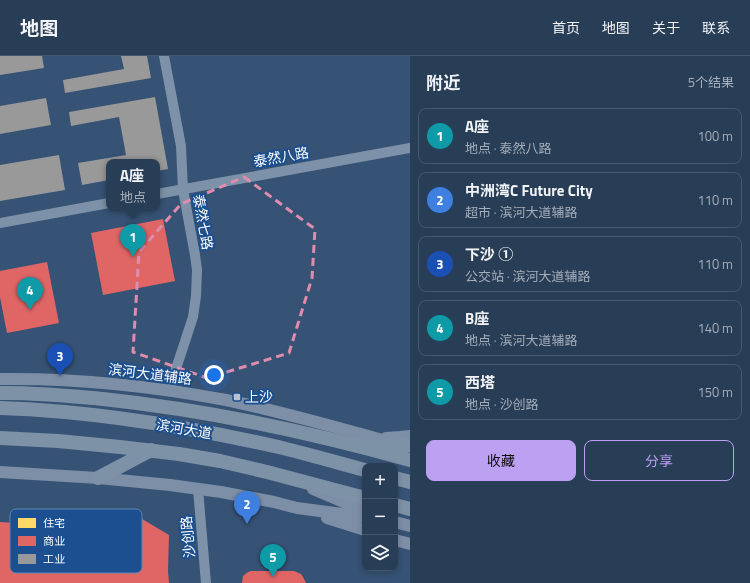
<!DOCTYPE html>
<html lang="zh">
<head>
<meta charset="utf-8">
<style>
  :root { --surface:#283e57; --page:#344961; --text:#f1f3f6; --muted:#a5aeba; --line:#44576d; --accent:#bca0f2 }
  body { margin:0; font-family:"Titillium Web","Noto Sans SC",sans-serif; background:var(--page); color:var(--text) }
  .controls { position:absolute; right:12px; bottom:12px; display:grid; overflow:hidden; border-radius:8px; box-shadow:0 2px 6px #0003 }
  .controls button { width:36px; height:36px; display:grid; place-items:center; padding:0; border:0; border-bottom:1px solid var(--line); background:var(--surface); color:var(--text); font:20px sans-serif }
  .you { position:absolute; left:214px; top:319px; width:14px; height:14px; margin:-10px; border:3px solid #fff; border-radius:50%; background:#1a73e8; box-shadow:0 0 0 6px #1a73e833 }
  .badge { display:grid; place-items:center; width:26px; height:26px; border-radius:50%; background:var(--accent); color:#fff; font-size:13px; font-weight:700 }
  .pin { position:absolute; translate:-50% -33px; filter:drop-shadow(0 1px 2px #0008) }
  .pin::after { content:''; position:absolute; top:21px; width:14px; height:12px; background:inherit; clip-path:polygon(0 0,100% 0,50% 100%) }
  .popup { position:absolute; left:106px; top:103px; width:54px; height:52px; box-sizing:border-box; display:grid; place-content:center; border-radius:8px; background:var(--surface); filter:drop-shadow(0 1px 3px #0005); font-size:13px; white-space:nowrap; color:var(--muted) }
  .popup b { font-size:15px; color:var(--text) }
  .popup::after { content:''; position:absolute; left:50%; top:100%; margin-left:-8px; border:8px solid transparent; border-top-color:var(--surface) }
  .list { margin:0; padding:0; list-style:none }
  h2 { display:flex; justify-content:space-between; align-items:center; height:52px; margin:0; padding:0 16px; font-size:17px }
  h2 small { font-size:13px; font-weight:400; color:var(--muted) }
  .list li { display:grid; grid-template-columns:26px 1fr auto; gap:12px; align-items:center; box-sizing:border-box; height:56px; margin:0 8px 8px; padding:0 8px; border:1px solid var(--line); border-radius:8px }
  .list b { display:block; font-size:15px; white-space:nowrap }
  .list p { margin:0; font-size:13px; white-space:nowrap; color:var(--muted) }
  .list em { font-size:13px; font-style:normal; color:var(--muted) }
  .actions { display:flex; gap:8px; padding:12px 16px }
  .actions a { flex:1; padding:9px 0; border:1px solid var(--accent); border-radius:8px; text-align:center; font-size:14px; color:var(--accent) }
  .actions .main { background:var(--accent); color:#111 }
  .icon { flex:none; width:22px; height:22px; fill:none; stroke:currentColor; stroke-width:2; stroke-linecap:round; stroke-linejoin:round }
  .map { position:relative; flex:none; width:410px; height:527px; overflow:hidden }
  header { display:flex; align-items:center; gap:24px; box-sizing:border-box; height:56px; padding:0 20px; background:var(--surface); border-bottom:1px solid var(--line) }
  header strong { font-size:19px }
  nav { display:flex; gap:22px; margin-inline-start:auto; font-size:14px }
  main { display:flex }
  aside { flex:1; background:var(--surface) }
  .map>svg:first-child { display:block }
</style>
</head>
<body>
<header>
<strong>地图</strong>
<nav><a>首页</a><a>地图</a><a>关于</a><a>联系</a></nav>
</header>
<main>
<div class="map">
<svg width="410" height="527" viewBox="0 0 410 527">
  <rect width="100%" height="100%" fill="#365274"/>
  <polygon fill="#ffd966" points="0,470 38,472 36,503 0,500"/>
  <g fill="#e06666">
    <polygon points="163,163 175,225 103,239 91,177"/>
    <polygon points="47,206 59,267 7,277 0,241 0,215"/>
    <polygon points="125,459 137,460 142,463 169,479 168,515 169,527 0,527 0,466 92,472 98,471 110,462 119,459"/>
    <polygon points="251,515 294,515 301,518 303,521 306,527 242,527 243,520 248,516"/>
  </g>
  <g fill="#999">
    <polygon points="0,0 42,0 44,12 0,19"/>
    <polygon points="121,0 147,0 151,22 65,37 63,24 124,13"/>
    <polygon points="155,41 168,113 157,115 157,106 109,106 109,124 82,129 78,107 126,99 119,61 71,70 69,56"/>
    <polygon points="46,42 51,69 0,78 0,50"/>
    <polygon points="59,99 65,134 0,145 0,109"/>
  </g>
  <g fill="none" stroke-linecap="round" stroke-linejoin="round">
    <g stroke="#7d92a8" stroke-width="10">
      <polyline points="164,0 181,90 183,134 195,199 197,214 196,240 193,261 169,334"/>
      <polyline points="157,138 410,92"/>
      <polyline points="0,167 109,147"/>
      <polyline points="198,433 206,527"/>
    </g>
    <g stroke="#7d8ea7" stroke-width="12">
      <path d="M0,323C76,322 152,330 226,344C284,356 341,373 397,388"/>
      <polyline points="386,382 400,381 410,380"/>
      <polyline points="0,416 98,422 170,429 221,436 274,446 297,452 365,461"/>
      <polyline points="313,433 365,455"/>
      <polyline points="327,462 365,474"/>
      <polyline points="395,466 410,470"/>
      <polyline points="395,484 410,488"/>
    </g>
    <g stroke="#7e92a7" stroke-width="14">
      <path d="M0,337C34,336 69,340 103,343C207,354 310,376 410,404"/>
      <path d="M0,352C92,355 184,370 274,390C304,397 335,406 365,414"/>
      <polyline points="0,382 58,385 120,391 179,398 220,405 267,416 365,442"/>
      <polyline points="98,422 151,394"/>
      <polyline points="395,422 410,426"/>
      <polyline points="395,449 410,453"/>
    </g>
    <path stroke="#7e92a7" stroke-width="14" d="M359,390C377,391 393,391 410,389"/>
  </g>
  <path fill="none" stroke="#e08cad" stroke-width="3" stroke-dasharray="8 5" stroke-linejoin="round" d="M244,121L315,173L312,222L289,297L207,322L133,296L139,196L181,148Z"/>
  <rect fill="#b9c2ce" stroke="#1b4f8f" stroke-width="1.5" x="233" y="337" width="8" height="8" rx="2"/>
  <g text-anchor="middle" stroke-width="4" stroke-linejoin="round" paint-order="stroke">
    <g font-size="14" fill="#fff" stroke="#1b4f8f">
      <text transform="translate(281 101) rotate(-10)" y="5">泰然八路</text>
      <text transform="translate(203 166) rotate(80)" y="5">泰然七路</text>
      <text transform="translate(150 318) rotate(7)" y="5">滨河大道辅路</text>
      <text transform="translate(184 373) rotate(10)" y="5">滨河大道</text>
      <text transform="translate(188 481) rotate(-95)" y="5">沙创路</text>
    </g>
    <g font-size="14" fill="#fff" stroke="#1b4f8f" text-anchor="start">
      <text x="245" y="346">上沙</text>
    </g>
  </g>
  <rect x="10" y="453" width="132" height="64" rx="6" fill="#1b4f8f" stroke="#5f84b1" stroke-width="1"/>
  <rect x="18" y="462" width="18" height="10" fill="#ffd966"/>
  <rect x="18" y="480" width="18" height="10" fill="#e06666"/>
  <rect x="18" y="498" width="18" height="10" fill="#999"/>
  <g font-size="11" fill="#fff">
    <text x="43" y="471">住宅</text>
    <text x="43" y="489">商业</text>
    <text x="43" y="507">工业</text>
  </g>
</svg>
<div class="controls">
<button>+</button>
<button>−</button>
<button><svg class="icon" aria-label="layers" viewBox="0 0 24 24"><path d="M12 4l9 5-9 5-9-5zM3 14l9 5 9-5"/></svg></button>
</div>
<div class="you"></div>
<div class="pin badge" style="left:133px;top:201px;background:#0f9aa8">1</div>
<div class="popup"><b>A座</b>地点</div>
<div class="pin badge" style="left:247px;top:468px;background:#3f7fe0">2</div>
<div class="pin badge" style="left:60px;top:320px;background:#1a4fb4">3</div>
<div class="pin badge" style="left:30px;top:254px;background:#0f9aa8">4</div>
<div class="pin badge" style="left:273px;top:521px;background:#0f9aa8">5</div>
</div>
<aside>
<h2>附近<small>5个结果</small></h2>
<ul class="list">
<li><span class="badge" style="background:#0f9aa8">1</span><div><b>A座</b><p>地点 · 泰然八路</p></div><em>100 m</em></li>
<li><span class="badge" style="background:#3f7fe0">2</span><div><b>中洲湾C Future City</b><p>超市 · 滨河大道辅路</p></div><em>110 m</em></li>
<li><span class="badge" style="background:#1a4fb4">3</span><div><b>下沙 ①</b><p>公交站 · 滨河大道辅路</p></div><em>110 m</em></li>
<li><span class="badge" style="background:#0f9aa8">4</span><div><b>B座</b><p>地点 · 滨河大道辅路</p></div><em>140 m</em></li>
<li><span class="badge" style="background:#0f9aa8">5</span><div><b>西塔</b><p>地点 · 沙创路</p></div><em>150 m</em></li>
</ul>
<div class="actions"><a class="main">收藏</a><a>分享</a></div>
</aside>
</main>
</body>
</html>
